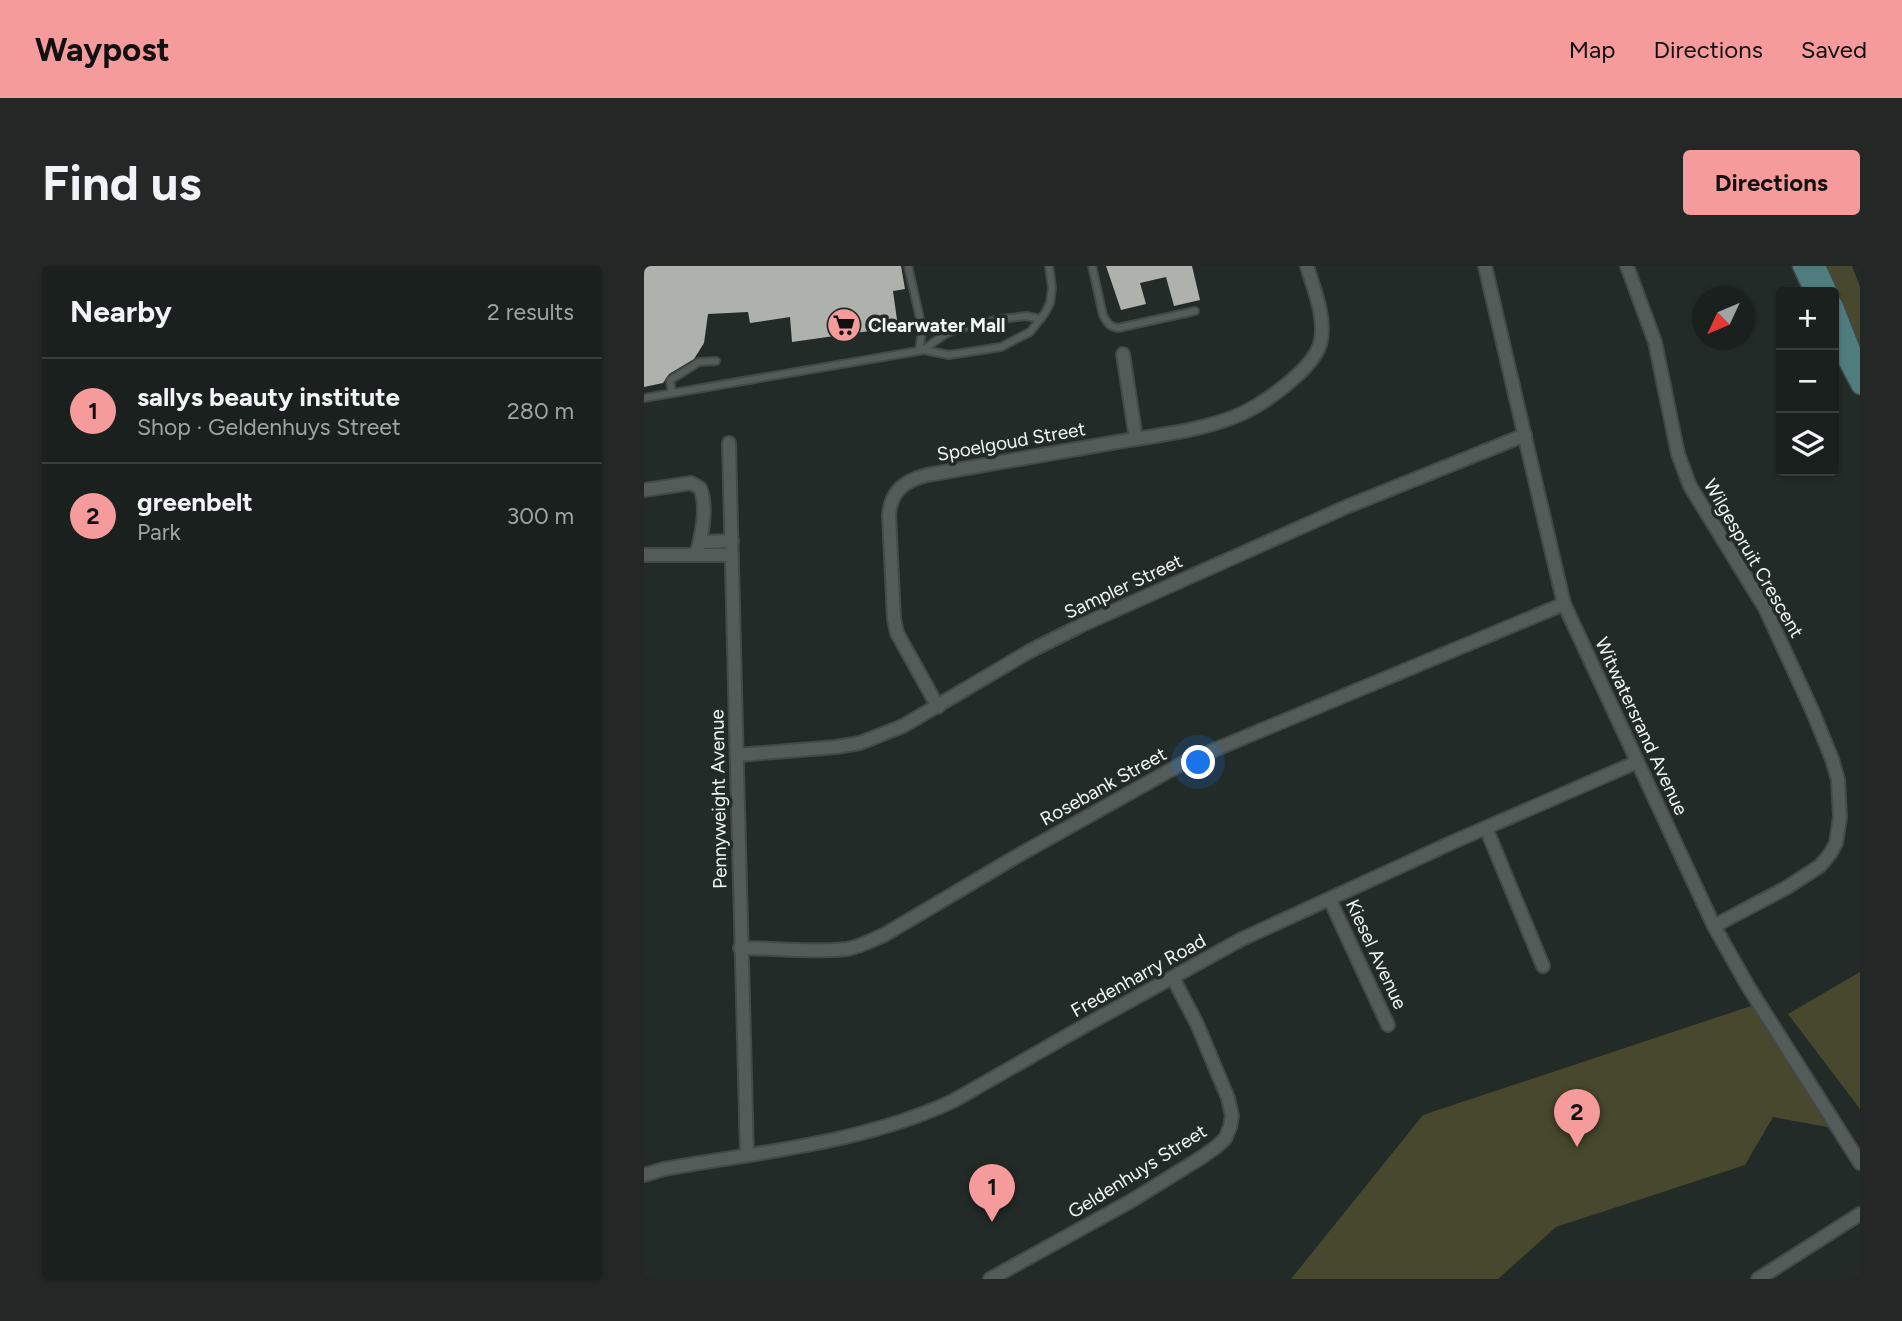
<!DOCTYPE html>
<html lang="en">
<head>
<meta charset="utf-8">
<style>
  :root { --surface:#1a201e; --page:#232827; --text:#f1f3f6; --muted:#9fa3a4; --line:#383e3c; --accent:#f59b9c }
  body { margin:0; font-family:Figtree,sans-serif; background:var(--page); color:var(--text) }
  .controls { position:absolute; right:21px; top:21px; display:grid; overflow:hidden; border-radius:7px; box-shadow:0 2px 5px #0004 }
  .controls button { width:63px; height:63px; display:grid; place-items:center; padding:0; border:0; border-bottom:2px solid var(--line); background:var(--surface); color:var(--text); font:35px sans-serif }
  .compass { position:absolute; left:1048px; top:21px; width:63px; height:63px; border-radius:50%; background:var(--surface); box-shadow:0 2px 5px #0004; rotate:226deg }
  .you { position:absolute; left:555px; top:497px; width:24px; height:24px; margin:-18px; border:5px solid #fff; border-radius:50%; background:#1a73e8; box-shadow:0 0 0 10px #1a73e833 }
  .badge { display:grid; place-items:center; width:46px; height:46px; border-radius:50%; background:var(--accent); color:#111; font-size:23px; font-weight:700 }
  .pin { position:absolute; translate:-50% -58px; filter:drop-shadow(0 2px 4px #0008) }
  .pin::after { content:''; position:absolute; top:37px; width:24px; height:21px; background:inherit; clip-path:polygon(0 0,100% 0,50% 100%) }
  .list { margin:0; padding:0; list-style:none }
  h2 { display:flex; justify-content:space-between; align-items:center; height:91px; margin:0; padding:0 28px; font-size:30px }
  h2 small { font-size:23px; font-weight:400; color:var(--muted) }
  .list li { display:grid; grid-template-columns:46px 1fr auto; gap:21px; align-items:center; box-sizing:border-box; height:105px; padding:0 28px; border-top:2px solid var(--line) }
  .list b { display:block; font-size:26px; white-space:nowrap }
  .list p { margin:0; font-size:23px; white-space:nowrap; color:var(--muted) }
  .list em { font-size:23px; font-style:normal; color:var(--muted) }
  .icon { flex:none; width:38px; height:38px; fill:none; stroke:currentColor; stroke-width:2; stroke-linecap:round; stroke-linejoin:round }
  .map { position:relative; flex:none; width:1216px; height:1013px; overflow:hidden; border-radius:7px }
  header { display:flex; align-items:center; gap:42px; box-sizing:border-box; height:98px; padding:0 35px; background:var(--accent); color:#111 }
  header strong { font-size:33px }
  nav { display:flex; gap:38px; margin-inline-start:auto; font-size:24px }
  .intro { display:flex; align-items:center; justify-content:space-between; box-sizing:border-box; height:168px; padding:0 42px }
  h1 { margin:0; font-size:49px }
  .button { padding:18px 32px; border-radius:7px; background:var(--accent); color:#111; font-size:24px; font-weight:700 }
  main { display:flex; gap:42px; padding:0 42px }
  aside { flex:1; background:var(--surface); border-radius:7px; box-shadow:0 2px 5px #0004 }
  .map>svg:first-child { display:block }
</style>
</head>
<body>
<header>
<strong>Waypost</strong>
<nav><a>Map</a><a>Directions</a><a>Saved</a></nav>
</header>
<div class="intro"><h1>Find us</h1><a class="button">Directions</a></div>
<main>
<aside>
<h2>Nearby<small>2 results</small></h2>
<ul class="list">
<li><span class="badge">1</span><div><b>sallys beauty institute</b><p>Shop · Geldenhuys Street</p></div><em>280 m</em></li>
<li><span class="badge">2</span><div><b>greenbelt</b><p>Park</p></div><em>300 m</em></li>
</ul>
</aside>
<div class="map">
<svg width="1216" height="1013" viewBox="0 0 1216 1013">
  <rect width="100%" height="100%" fill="#232b28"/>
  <g fill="#47482d">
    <polygon points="1181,0 1208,0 1216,21 1216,80"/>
    <polygon points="1216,706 1216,843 1144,748"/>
    <polygon points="1116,737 1194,863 1129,851 1101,899 912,961 854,1013 647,1013 779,849"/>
  </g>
  <g fill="#adb2ac">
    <polygon points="0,0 257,0 261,23 249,25 254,61 148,76 146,51 106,57 104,46 64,48 60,77 50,93 25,108 19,117 0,121"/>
    <polygon points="462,0 548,0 556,34 530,40 522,11 496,17 502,38 477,44"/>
  </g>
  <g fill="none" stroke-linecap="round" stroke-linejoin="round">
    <g stroke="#434947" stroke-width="10">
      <g id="lane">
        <polyline points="264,0 277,57 278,66 275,84"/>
        <path d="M448,0L459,49C463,57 466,61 474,62L551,45"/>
        <polyline points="280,83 303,67 315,63 356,53 382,50 397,53"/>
        <polyline points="28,127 26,115 28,113 55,96 72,95"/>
        <polyline points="0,132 280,84 305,89 357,81 386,66 401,47 406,37 408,22 405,0"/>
      </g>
    </g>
    <g stroke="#434947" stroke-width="16">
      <g id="street">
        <polyline points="841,0 920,338 1070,660 1105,722 1216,897"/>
        <polyline points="983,0 1011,76 1034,188 1046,220 1121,342 1168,444 1188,493 1194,514 1196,551 1192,577 1186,588 1176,600 1142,622 1070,660"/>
        <polyline points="479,88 492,173"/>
        <path d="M85,177C92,414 95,651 103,888"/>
        <path d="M0,224L47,217L56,222C64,241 58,269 52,289"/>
        <polyline points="56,276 88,275"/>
        <polyline points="0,289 88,289"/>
        <path d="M294,441L253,367L250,353L245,249C247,225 260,215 283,209C346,198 410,187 473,176C514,169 558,165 597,148C621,137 669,103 676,78C683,54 670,24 663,0"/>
        <polyline points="94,489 192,481 216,477 259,460 386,385 438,359 702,241 881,169"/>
        <polyline points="842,562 899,700"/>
        <polyline points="686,634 744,759"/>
        <path d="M96,682C131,682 168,687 203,683C216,681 228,674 240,669L375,589L539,497L920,338"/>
        <path d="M0,909L20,903C116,886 219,877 309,835L442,759L598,673L809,576L993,496"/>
        <polyline points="346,1013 487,935 558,891 572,881 581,873 586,861 588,850 584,832 553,758 529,712"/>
        <polyline points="1114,1013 1216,948"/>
      </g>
    </g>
    <g stroke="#434947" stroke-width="19">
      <g id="secondary">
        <polyline points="1157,0 1169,26"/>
        <polyline points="1173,0 1185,26"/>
        <polyline points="1190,38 1216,104"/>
        <polyline points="1190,71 1216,120"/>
      </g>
    </g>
    <use href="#lane" stroke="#545c59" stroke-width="6"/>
    <use href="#street" stroke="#545c59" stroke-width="12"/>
    <use href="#secondary" stroke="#4f7d7e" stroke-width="16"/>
  </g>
  <defs>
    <g id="supermarket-disc" transform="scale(1.75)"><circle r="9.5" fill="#f59b9c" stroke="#232b28"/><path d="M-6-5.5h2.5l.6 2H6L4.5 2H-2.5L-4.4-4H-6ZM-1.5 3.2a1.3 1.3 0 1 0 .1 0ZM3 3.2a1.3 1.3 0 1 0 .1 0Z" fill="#111"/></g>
  </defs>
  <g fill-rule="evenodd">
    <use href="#supermarket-disc" x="200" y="59"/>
  </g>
  <g text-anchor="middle" stroke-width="7" stroke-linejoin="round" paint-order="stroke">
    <g font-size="19" font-weight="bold" fill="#f1f6f4" stroke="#232b28" text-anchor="start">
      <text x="224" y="66">Clearwater Mall</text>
    </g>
    <g font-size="19" fill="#f1f6f4" stroke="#232b28">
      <text transform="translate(367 175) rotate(-10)" y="7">Spoelgoud Street</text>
      <text transform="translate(1110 292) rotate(60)" y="7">Wilgespruit Crescent</text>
      <text transform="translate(479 320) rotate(-25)" y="7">Sampler Street</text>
      <text transform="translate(998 460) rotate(65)" y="7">Witwatersrand Avenue</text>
      <text transform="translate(459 520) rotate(-29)" y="7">Rosebank Street</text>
      <text transform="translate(74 533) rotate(-91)" y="7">Pennyweight Avenue</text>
      <text transform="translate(733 688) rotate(65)" y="7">Kiesel Avenue</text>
      <text transform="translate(494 709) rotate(-29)" y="7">Fredenharry Road</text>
      <text transform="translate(493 905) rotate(-32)" y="7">Geldenhuys Street</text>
    </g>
  </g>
</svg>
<div class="controls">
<button>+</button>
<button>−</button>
<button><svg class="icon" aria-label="layers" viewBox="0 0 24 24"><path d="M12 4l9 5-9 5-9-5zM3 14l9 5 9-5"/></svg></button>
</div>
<svg class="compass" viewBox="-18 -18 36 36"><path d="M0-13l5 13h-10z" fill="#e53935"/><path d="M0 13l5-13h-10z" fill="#9fa3a4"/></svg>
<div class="you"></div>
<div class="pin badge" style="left:348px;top:956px">1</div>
<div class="pin badge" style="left:933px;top:881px">2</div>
</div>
</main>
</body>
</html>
